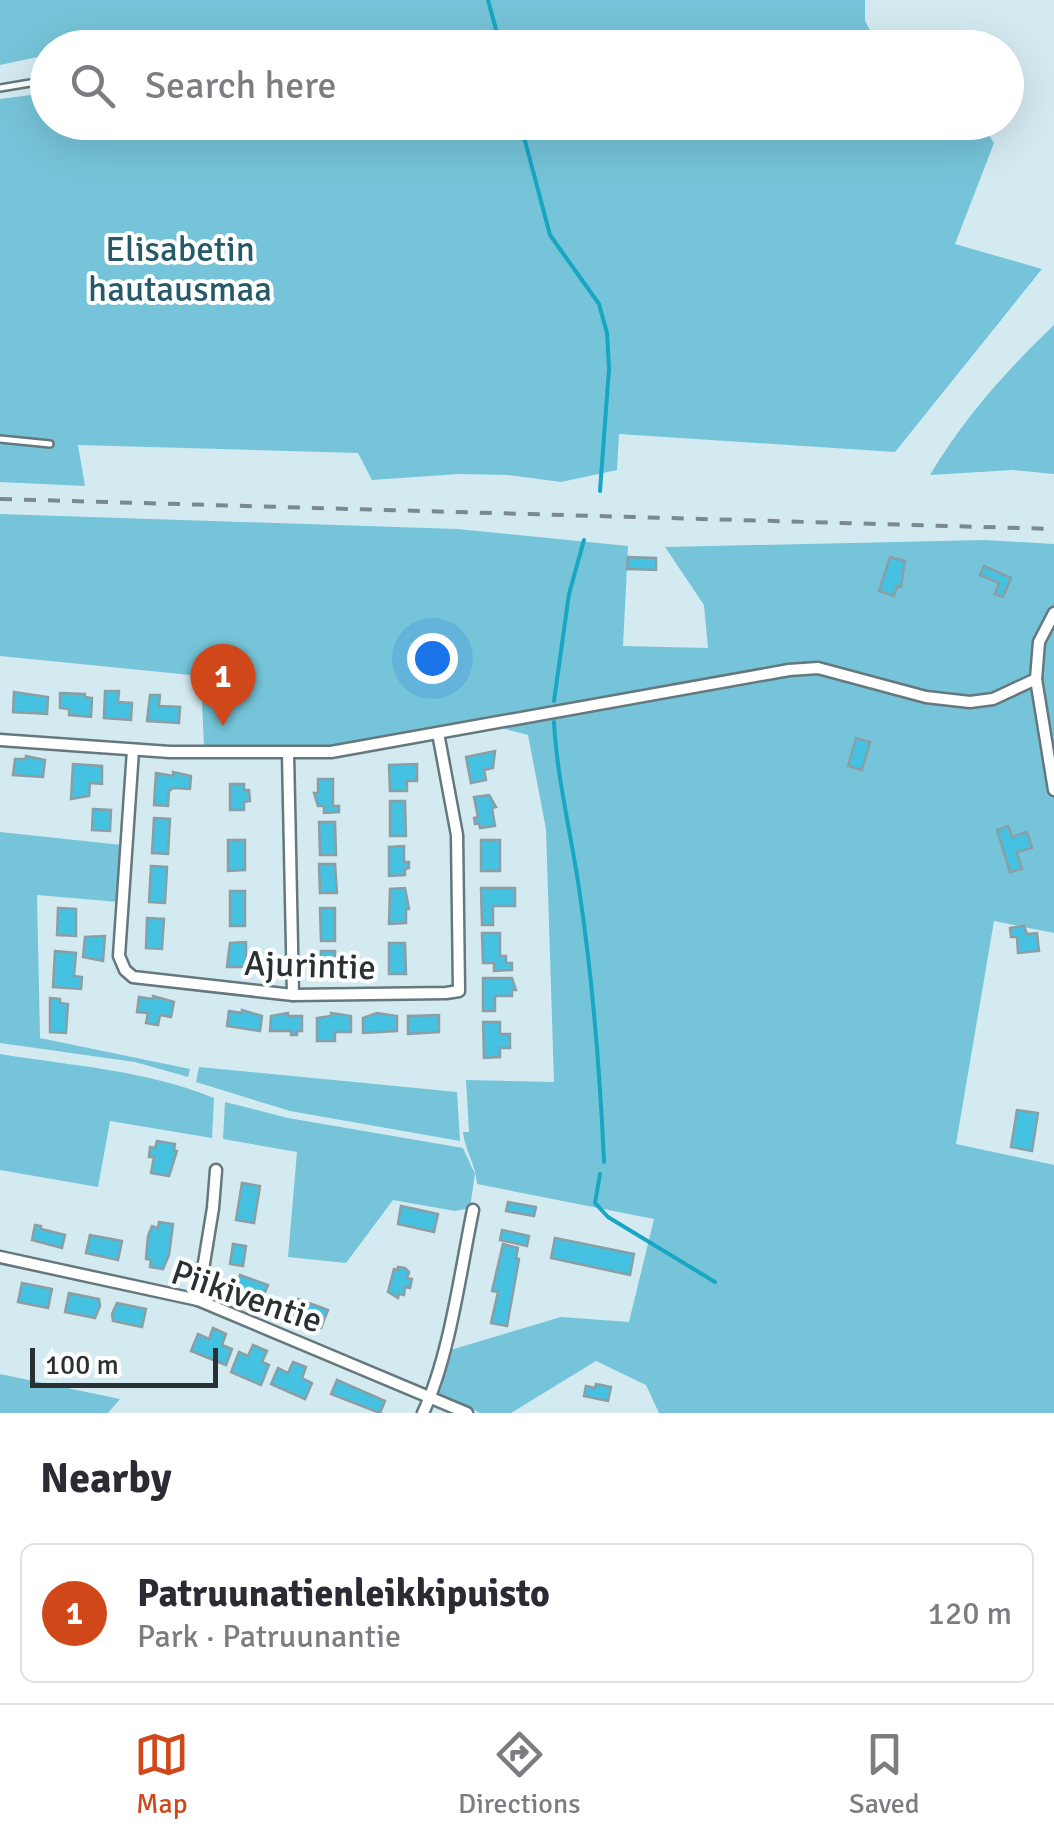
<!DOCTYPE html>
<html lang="en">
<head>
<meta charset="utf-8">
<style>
  :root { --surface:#fff; --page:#f2f2f3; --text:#2b2b33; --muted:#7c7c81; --line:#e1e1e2; --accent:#d0481a }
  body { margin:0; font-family:Signika,sans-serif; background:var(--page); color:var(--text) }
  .scale { position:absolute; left:30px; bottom:25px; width:188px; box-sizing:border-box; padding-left:10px; border:5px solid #293134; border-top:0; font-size:28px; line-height:35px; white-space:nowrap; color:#293134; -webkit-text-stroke:8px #fff; paint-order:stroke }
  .you { position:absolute; left:432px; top:658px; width:35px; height:35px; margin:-25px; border:8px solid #fff; border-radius:50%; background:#1a73e8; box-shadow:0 0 0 15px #1a73e833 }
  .badge { display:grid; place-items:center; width:65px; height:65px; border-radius:50%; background:var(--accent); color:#fff; font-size:32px; font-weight:700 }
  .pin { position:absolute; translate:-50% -82px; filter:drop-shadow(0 2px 5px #0008) }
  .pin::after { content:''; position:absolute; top:52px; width:35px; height:30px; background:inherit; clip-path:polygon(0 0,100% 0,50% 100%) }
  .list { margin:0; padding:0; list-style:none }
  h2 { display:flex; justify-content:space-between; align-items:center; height:130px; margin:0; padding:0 40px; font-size:42px }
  h2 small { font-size:32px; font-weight:400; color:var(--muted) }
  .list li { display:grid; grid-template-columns:65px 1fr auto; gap:30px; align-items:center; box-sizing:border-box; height:140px; margin:0 20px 20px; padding:0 20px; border:2px solid var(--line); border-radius:15px }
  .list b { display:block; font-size:38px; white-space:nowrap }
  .list p { margin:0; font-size:32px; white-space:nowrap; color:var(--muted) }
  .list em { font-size:32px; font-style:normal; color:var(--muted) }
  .icon { flex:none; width:55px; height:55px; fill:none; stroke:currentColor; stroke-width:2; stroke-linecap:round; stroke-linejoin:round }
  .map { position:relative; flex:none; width:1054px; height:1413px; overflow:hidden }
  .search { position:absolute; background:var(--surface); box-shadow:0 10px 40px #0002; left:30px; right:30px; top:30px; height:110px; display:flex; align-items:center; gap:25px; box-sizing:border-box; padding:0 35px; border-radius:55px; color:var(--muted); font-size:38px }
  .sheet { height:290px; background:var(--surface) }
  nav { display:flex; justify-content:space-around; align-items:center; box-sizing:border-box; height:140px; border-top:2px solid var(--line); background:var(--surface); font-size:28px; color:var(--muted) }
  nav a { display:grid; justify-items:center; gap:5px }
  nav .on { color:var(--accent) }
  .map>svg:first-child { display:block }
</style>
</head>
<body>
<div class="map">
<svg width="1054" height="1413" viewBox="0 0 1054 1413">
  <rect width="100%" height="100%" fill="#d4eaf1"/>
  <g fill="#76c4d9">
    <polygon points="0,0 865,0 865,21 879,47 48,48 47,55 0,65"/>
    <polygon points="47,93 48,122 963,123 984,128 994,143 955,244 1042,269 895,452 619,434 617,470 561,482 508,475 459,474 372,480 358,453 78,445 85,486 0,482 0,99"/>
    <path d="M1054,325V474L1013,470L930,475C964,418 1006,371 1054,325Z"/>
    <path d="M0,514L457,529L628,546L623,646L708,648L704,605L665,547L985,540L1054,544V933L994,921L956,1144L1054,1165V1413H659L646,1385L596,1361L511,1413H480L437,1393L447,1351L561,1317L629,1322L654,1219L477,1184C476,1165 465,1151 463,1132H469L466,1080L554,1082L546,829L528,735L490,725L489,718L331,747L204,748L201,676L0,656Z"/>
    <polygon points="0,832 122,845 119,902 37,895 40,1038 190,1069 188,1077 135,1062 0,1043"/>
    <path d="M0,1054C73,1066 145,1070 214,1098L212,1138L110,1121L98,1187L0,1170Z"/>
    <polygon points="199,1067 457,1092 460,1141 290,1111 196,1082"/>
    <polygon points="225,1102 288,1118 463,1148 475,1174 470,1208 455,1211 393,1200 346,1263 288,1257 297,1152 223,1139"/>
    <polygon points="0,1374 120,1399 108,1413 0,1413"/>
  </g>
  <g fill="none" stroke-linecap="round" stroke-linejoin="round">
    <g stroke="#18a6c3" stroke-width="4">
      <polyline points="488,0 501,48"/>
      <polyline points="520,122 550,235 599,304 607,333 609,369 600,491"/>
      <polyline points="554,701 569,594 584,540"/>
      <path d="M554,722C557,780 572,837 580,895C593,984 600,1072 604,1162"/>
      <polyline points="600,1174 595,1203 608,1217 715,1282"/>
    </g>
  </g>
  <g fill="#45c2e1" stroke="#8a9fa5" stroke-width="2.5">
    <polygon points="628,557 656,558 656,570 627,569"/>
    <polygon points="890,557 905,561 901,587 897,586 894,596 879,591"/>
    <polygon points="984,566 1011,578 1003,597 995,594 999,583 980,575"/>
    <polygon points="105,691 119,691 118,702 132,703 131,720 104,718"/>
    <polygon points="14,692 48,697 47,714 13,712"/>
    <polygon points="60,693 85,694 85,697 92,698 91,717 69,715 69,709 60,708"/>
    <polygon points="150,695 160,695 159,706 180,707 179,723 147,721"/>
    <polygon points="856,738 870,742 862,770 848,766"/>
    <polygon points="495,751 493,768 484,770 486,780 471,783 466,757"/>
    <polygon points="26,756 45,760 43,777 13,775 15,759 26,759"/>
    <polygon points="73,764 102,766 102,784 90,783 89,796 71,799"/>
    <polygon points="417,764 417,781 407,781 407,791 390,791 389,765"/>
    <polygon points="173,772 191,776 190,789 173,788 169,791 168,806 154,805 156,773 173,776"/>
    <polygon points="318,779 333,779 333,806 339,806 339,812 324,813 324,806 318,806 314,793 318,793"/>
    <polygon points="230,784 244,784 244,790 249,790 250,801 244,802 244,810 230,810"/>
    <polygon points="489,795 496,807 492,808 495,826 480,828 479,823 475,824 474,818 478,817 474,797"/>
    <polygon points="390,801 405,801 406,836 390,836"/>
    <polygon points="93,809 111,810 110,831 92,830"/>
    <polygon points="154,818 170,819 168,854 152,853"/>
    <polygon points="319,822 335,822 336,855 320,855"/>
    <polygon points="1008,826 1012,837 1027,832 1032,848 1017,852 1022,869 1010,872 997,830"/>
    <polygon points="228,840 245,840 245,870 228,871"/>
    <rect x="481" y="840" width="19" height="31"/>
    <polygon points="404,846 404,862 409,862 409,868 405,869 405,875 389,876 389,847"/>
    <polygon points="319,864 335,864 337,893 320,893"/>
    <polygon points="151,866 167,867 165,903 149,902"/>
    <polygon points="405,888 409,909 406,909 406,923 389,924 390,889"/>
    <polygon points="481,888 515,888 515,906 493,906 493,925 482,925"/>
    <rect x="230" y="891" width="15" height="35"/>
    <polygon points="58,908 76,909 76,936 57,935"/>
    <polygon points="320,908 335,908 335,941 321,941"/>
    <polygon points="147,918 164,919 162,949 146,948"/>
    <polygon points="1024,926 1027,934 1037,933 1039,951 1018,953 1017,937 1011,937 1010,928"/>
    <polygon points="482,933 500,933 500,956 506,956 506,963 512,963 512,970 494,971 494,963 483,963"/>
    <polygon points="105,936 103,961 83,957 85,937"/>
    <polygon points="246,942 246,967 227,967 230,943"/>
    <polygon points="389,943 405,943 406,974 389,974"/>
    <polygon points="55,951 76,953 74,976 82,977 81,989 53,987"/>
    <rect x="321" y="951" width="14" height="27"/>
    <polygon points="483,978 512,978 516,990 512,990 512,996 495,996 495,1011 483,1011"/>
    <polygon points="153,996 174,1002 171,1017 160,1015 158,1025 146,1023 148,1013 137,1012 139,997 153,999"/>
    <polygon points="50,998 60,999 60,1003 68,1004 66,1033 50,1032"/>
    <polygon points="242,1010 262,1016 260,1031 227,1026 229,1011 242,1013"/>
    <polygon points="288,1013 288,1016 302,1016 302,1031 297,1031 297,1035 291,1035 291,1031 270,1031 271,1016"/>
    <polygon points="331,1013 351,1016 351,1032 335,1032 335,1041 317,1041 317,1018 331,1016"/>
    <polygon points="377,1013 397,1016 397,1031 363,1033 363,1018"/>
    <polygon points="439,1015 439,1032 408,1034 408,1016"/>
    <polygon points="483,1022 500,1022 500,1034 510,1034 510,1048 500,1048 500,1057 484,1058"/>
    <polygon points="1017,1110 1038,1113 1032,1151 1011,1147"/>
    <polygon points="157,1141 175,1144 174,1151 177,1151 169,1176 151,1173 154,1157 149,1157 150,1147 155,1148"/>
    <polygon points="242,1183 260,1186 254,1223 236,1220"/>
    <polygon points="508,1202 536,1207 534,1216 506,1211"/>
    <polygon points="401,1206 438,1214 434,1232 398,1224"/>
    <polygon points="159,1222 173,1224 169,1255 163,1269 150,1267 151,1260 146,1259 148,1236 152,1226 158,1228"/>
    <polygon points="35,1225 41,1226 41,1229 65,1235 62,1248 32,1240"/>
    <polygon points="502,1230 529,1236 527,1246 500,1240"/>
    <polygon points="90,1235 122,1241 118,1260 86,1253"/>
    <polygon points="555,1238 634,1254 630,1275 551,1258"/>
    <polygon points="233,1244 246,1246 243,1266 230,1264"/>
    <polygon points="503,1244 518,1248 516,1258 519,1259 507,1326 491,1323 498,1292 492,1291"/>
    <polygon points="398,1267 405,1268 409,1272 407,1278 412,1279 410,1288 405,1287 404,1295 399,1294 398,1298 388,1292 394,1269 398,1270"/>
    <polygon points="240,1275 268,1285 261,1302 234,1290"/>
    <polygon points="22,1283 52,1289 48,1308 18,1302"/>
    <polygon points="69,1293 99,1299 100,1306 95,1318 65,1312"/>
    <polygon points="298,1299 328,1310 321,1328 297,1320 298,1317 291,1314"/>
    <polygon points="117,1303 146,1309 142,1327 113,1321 112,1314"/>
    <polygon points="213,1328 226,1334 222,1345 232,1349 226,1365 191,1351 198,1334 209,1339"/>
    <polygon points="253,1345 267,1351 262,1362 269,1365 261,1385 231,1372 239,1352 248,1356"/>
    <polygon points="293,1362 306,1367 302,1378 312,1383 305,1399 271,1384 278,1368 288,1373"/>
    <polygon points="337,1380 385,1401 380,1413 331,1394"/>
    <polygon points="596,1384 611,1387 608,1401 584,1396 586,1386 595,1388"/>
  </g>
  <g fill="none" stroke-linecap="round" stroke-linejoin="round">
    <g stroke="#64787e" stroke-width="10">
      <g id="lane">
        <polyline points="0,88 48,80"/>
        <polyline points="0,439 50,444"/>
      </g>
    </g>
    <g stroke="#64787e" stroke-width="15">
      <g id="street">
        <polyline points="1036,679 1039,642 1054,613"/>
        <polyline points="0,740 170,752 331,752 789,670 818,668 926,697 970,702 993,699 1036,679 1054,790"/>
        <polyline points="133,750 119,956 125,970 133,977 293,995 446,993 459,991 457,835 438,733"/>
        <polyline points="288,753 293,995"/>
        <polyline points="0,1257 198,1300 467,1413"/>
        <polyline points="198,1300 213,1208 216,1170"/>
        <path d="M423,1413C450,1355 460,1273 473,1210"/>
      </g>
    </g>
    <use href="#lane" stroke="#fff" stroke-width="5"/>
    <use href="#street" stroke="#fff" stroke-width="10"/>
    <polyline stroke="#7a898e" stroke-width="4" stroke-dasharray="12 12" stroke-linecap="butt" points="0,499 1054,529"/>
  </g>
  <g text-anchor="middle" stroke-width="8" stroke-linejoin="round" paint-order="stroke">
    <g font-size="35" fill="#275a68" stroke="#fff">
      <text x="180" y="261">Elisabetin<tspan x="180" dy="40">hautausmaa</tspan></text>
    </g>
    <g font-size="35" fill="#293134" stroke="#fff">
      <text transform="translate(310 965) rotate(2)" y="12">Ajurintie</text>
      <text transform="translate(247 1296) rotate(19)" y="12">Piikiventie</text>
    </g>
  </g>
</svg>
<div class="scale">100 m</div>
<div class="you"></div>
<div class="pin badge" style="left:223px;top:726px">1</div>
<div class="search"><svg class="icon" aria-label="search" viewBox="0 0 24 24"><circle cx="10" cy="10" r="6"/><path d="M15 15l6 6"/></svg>Search here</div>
</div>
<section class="sheet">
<h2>Nearby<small></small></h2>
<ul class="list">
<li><span class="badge">1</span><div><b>Patruunatienleikkipuisto</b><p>Park · Patruunantie</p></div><em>120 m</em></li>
</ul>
</section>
<nav>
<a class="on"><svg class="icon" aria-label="map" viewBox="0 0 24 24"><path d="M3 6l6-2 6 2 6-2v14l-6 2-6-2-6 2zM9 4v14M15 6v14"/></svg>Map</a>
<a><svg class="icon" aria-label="directions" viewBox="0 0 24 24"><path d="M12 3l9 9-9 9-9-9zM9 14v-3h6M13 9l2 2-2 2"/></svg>Directions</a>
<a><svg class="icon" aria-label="saved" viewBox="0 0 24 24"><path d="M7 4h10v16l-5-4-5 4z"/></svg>Saved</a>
</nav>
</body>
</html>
